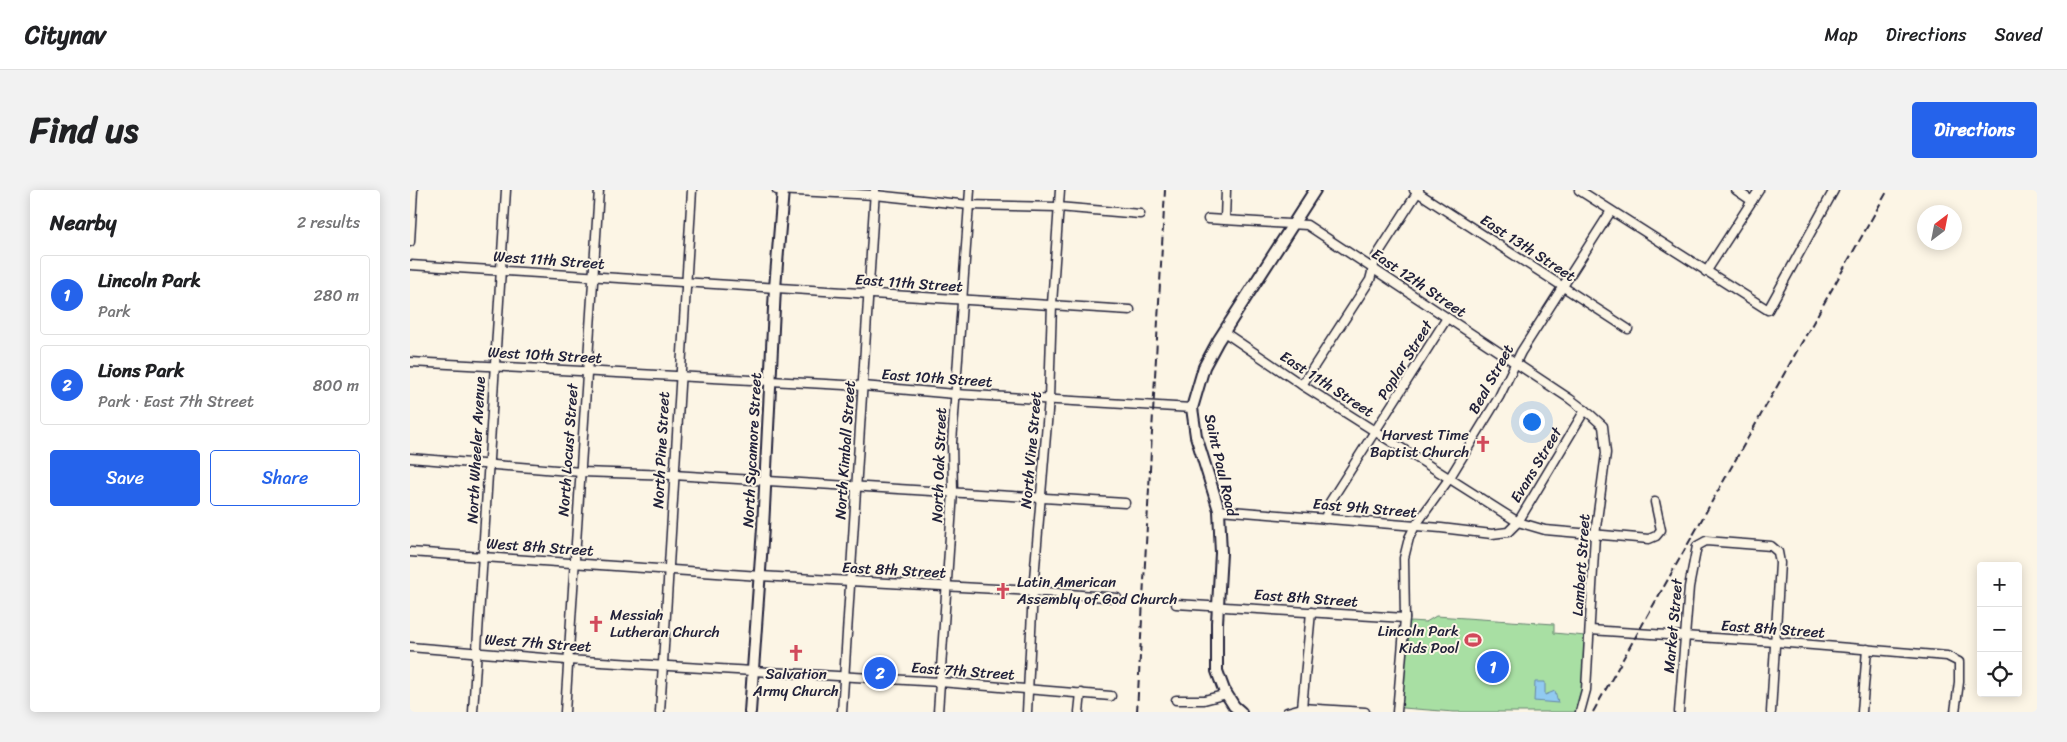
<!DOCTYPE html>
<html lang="en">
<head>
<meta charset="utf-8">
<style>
  :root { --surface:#fff; --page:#f2f2f2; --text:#202124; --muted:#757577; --line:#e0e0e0; --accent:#2563eb }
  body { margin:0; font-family:Sriracha,sans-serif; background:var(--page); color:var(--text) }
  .controls { position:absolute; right:15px; bottom:15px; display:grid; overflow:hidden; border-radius:5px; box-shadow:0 2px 12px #0003 }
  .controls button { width:45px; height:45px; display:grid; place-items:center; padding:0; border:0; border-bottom:1px solid var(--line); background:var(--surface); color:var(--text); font:25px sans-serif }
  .compass { position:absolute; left:1507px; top:15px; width:45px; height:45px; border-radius:50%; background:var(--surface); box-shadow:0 2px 12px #0003; rotate:32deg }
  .you { position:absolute; left:1121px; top:231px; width:18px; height:18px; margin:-12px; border:4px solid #fff; border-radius:50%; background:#1a73e8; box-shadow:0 0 0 8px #1a73e833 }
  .badge { display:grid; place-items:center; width:32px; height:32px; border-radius:50%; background:var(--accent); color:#fff; font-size:16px; font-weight:700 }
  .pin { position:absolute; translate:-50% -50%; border:2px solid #fff; box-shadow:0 1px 5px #0006 }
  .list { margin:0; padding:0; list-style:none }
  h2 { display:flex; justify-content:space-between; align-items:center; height:65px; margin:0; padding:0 20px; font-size:21px }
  h2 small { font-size:16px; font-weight:400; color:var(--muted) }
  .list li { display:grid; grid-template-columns:32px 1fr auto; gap:15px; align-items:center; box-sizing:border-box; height:80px; margin:0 10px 10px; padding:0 10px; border:1px solid var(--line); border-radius:5px }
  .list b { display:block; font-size:19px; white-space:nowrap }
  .list p { margin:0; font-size:16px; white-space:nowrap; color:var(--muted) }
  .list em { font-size:16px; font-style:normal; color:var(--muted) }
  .actions { display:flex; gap:10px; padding:15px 20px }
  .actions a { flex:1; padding:11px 0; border:1px solid var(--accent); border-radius:5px; text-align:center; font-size:18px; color:var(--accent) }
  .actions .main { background:var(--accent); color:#fff }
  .icon { flex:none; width:28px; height:28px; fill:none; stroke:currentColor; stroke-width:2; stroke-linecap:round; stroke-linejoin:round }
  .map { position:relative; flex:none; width:1627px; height:522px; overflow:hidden; border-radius:5px }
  header { display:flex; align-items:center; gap:30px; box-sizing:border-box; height:70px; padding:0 25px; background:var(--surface); border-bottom:1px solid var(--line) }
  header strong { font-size:24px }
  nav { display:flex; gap:28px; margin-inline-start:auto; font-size:18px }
  .intro { display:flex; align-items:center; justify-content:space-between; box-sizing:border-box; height:120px; padding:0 30px }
  h1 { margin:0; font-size:35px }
  .button { padding:12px 22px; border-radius:5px; background:var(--accent); color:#fff; font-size:18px; font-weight:700 }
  main { display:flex; gap:30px; padding:0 30px }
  aside { flex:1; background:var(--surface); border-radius:5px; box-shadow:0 2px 12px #0003 }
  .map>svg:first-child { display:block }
</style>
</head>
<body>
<header>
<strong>Citynav</strong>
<nav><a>Map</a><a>Directions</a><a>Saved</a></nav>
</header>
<div class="intro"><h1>Find us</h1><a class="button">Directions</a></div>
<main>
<aside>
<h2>Nearby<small>2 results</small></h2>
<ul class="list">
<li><span class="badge">1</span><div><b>Lincoln Park</b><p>Park</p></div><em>280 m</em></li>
<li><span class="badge">2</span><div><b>Lions Park</b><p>Park · East 7th Street</p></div><em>800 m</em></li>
</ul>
<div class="actions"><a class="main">Save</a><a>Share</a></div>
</aside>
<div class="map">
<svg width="1627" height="522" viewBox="0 0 1627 522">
  <rect width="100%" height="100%" fill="#fcf5e5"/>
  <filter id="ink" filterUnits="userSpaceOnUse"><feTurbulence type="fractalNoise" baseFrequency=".02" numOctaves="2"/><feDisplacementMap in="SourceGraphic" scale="10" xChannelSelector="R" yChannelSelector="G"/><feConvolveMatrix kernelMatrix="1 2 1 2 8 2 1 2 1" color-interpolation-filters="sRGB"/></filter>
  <g filter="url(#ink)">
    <polygon fill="#a8dfa3" stroke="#65806f" points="1026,426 1144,434 1144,443 1175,446 1171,508 1165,522 1044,522 993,518 992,516 997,436 1000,431 1016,432"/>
    <polygon fill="#91caf0" stroke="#6587a8" points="1125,492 1135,492 1135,505 1145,501 1148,513 1124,511"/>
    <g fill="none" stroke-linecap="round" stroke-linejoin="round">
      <g stroke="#22223b" stroke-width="11">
        <g id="minor">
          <polyline points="367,0 465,5 559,15 648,17 730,24"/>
          <polyline points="1004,0 1218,139"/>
          <polyline points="1169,0 1358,120 1424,0"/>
          <polyline points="1326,0 1342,11"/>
          <polyline points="798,29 897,35 1160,209 1181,225 1193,236 1196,263 1185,345 1176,500 1170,522"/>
          <polyline points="815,29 816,0"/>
          <polyline points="0,52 3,0"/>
          <polyline points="0,75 720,120"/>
          <polyline points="1296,82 1349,0"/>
          <polyline points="814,142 892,195 1108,332 1135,340 1239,349 1246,346 1251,340 1245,312"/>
          <polyline points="0,172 453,196 545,204 782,218"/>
          <polyline points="892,195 960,90 966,67 1009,0"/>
          <polyline points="0,268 171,282 263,285 715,313"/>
          <polyline points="809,320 1031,338 1082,344 1098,342 1108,332 1175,220"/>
          <polyline points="915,329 920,312 1037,128"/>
          <polyline points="0,362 350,386 623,401 707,408"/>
          <polyline points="766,414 995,428"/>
          <polyline points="1180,440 1366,452 1537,466 1549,472 1549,492 1545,522"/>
          <polyline points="0,457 157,470 530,492 701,506"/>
          <polyline points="766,510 794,510 817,504"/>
          <polyline points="892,518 901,422"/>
          <polyline points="63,522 96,0"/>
          <polyline points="155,522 189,0"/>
          <polyline points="250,522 282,0"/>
          <polyline points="432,522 465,0"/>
          <polyline points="528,522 543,302 542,253 560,0"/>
          <polyline points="617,522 623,401 639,209 642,114 650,0"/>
          <polyline points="669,522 671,503"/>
          <polyline points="877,522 892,518 955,522"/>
          <polyline points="987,522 995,428 994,368 999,348 1005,336 1039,289 1089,207 1111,162 1201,21"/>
          <polyline points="1269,522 1279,397 1287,356 1296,351 1361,356 1368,362 1370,373 1361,522"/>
          <polyline points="1452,522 1457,459"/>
        </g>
      </g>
      <g stroke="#22223b" stroke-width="14">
        <g id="major">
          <polyline points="340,522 353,338 365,98 373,0"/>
          <polyline points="831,522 824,516 814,500 807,481 807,433 811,363 809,320 786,246 782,218 794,177 808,151 905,0"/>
        </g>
      </g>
      <use href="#minor" stroke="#fcf5e5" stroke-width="8"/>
      <use href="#major" stroke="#fcf5e5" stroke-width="10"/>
      <g stroke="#22223b" stroke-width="2" stroke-dasharray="8 4" stroke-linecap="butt">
        <polyline points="727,522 755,0"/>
        <polyline points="1183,522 1478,0"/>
      </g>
    </g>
  </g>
  <defs>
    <g id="church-bare" transform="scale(1.35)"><path d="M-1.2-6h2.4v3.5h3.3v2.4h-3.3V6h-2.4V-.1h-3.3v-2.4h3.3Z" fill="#d1495b" stroke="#fcf5e5" stroke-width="2.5" paint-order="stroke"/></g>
    <g id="stadium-bare" transform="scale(1.35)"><path d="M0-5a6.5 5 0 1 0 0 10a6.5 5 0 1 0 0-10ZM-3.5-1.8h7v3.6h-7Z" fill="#d1495b" stroke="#fcf5e5" stroke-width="2.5" paint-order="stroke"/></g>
  </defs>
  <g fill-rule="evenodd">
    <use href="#church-bare" x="1073" y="254"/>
    <use href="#church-bare" x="593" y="401"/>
    <use href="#church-bare" x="186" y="434"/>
    <use href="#stadium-bare" x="1063" y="450"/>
    <use href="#church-bare" x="386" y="463"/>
  </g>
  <g text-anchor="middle" stroke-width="4" stroke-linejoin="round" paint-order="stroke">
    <g font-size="15" fill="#22223b" stroke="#fcf5e5">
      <text transform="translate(1118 58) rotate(33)" y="5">East 13th Street</text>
      <text transform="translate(139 70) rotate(4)" y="5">West 11th Street</text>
      <text transform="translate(499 93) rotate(4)" y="5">East 11th Street</text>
      <text transform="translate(1009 93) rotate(34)" y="5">East 12th Street</text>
      <text transform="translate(135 165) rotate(3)" y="5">West 10th Street</text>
      <text transform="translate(995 170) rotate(-58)" y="5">Poplar Street</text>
      <text transform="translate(527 188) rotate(4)" y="5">East 10th Street</text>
      <text transform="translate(1081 189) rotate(-61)" y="5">Beal Street</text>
      <text transform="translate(917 194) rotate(33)" y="5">East 11th Street</text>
      <text transform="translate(66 260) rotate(-87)" y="5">North Wheeler Avenue</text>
      <text transform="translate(158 260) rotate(-86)" y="5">North Locust Street</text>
      <text transform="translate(251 260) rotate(-87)" y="5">North Pine Street</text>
      <text transform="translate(342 260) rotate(-87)" y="5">North Sycamore Street</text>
      <text transform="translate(435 260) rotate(-86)" y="5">North Kimball Street</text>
      <text transform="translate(621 260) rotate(-85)" y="5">North Vine Street</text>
      <text transform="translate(529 275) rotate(-88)" y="5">North Oak Street</text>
      <text transform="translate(811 275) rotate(77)" y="5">Saint Paul Road</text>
      <text transform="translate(1126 275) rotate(-59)" y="5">Evans Street</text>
      <text transform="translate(955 318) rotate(5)" y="5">East 9th Street</text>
      <text transform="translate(130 357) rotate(4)" y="5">West 8th Street</text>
      <text transform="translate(1171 375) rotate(-86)" y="5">Lambert Street</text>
      <text transform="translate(484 380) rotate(3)" y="5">East 8th Street</text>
      <text transform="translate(896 408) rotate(4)" y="5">East 8th Street</text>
      <text transform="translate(1263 436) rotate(-85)" y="5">Market Street</text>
      <text transform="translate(1363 439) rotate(4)" y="5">East 8th Street</text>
      <text transform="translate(128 453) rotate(4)" y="5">West 7th Street</text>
      <text transform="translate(553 481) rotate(4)" y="5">East 7th Street</text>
    </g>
    <g font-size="15" fill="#22223b" stroke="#fcf5e5" text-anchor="end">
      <text x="1059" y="250">Harvest Time<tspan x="1059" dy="17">Baptist Church</tspan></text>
      <text x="607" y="397" text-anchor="start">Latin American<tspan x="607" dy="17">Assembly of God Church</tspan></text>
      <text x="200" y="430" text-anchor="start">Messiah<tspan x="200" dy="17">Lutheran Church</tspan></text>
      <text x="1049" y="446">Lincoln Park<tspan x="1049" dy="17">Kids Pool</tspan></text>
      <text x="386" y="489" text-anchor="middle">Salvation<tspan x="386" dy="17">Army Church</tspan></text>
    </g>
  </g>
</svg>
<div class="controls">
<button>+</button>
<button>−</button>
<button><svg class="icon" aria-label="locate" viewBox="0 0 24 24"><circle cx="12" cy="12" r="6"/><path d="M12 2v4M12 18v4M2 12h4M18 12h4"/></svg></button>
</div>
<svg class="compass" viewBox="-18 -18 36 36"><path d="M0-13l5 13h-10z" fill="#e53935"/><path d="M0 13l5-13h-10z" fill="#757577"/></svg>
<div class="you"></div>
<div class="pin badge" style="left:1083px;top:477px">1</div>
<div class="pin badge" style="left:470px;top:483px">2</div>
</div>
</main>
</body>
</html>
